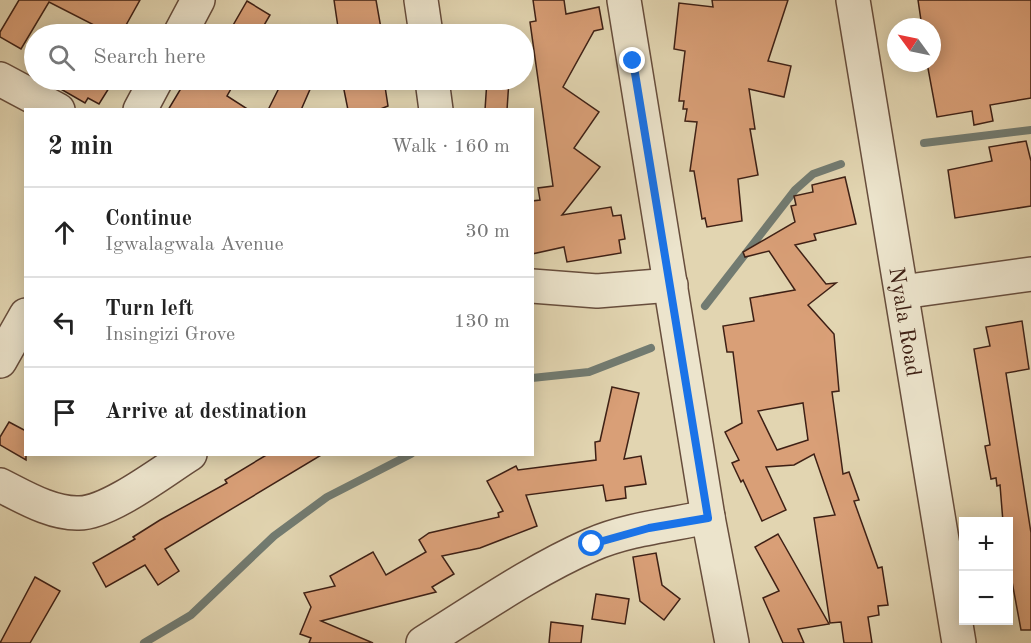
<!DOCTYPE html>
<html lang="en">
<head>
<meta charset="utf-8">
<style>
  :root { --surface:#fff; --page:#f2f2f2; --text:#222; --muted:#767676; --line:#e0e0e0 }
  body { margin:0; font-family:"Old Standard TT",serif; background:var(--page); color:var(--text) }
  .controls { position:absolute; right:18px; bottom:18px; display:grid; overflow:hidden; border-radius:0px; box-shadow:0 3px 15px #0003 }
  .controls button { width:54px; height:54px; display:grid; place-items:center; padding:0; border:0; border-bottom:2px solid var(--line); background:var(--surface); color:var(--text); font:30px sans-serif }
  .compass { position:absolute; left:887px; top:18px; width:54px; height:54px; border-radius:50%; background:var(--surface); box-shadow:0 3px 15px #0003; rotate:303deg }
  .stop { position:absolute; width:18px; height:18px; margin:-14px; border:4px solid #1a73e8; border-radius:50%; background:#fff }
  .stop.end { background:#1a73e8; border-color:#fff; box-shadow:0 2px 6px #0008 }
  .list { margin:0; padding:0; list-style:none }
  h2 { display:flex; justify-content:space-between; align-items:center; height:78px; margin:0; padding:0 24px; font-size:26px }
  h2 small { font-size:20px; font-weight:400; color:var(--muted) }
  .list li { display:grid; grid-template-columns:39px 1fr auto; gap:18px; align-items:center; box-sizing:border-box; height:90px; padding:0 24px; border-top:2px solid var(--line) }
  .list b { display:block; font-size:22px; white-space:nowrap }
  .list p { margin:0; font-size:20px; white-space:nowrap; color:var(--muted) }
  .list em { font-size:20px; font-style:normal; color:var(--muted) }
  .icon { flex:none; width:33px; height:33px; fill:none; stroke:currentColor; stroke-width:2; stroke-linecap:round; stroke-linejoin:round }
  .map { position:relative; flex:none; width:1031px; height:643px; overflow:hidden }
  .search { position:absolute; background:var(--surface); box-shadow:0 3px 15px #0003; left:24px; top:24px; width:510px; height:66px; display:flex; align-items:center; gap:15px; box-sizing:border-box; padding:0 21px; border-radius:33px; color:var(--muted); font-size:22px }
  .panel { position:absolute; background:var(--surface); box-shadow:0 3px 15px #0003; left:24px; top:108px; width:510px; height:348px; border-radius:0px }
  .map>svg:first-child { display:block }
</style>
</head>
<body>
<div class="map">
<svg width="1031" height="643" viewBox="0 0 1031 643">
  <rect width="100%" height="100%" fill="#e2d5b1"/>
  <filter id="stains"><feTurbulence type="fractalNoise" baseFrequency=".00333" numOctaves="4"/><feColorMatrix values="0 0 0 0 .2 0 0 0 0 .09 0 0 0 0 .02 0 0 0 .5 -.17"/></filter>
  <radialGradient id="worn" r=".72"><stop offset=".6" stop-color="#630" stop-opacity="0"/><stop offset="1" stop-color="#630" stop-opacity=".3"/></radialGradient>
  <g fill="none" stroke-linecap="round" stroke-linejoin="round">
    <g stroke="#727b71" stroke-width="8">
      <polyline points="924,143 1031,130"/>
      <polyline points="705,306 795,190 813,174 841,164"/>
      <polyline points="532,378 589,372 651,348"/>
      <polyline points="144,643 191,615 274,536 327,497 411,454"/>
    </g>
  </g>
  <g fill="#d99f77" stroke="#3e2015" stroke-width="1.5" fill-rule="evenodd">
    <polygon points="19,0 140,0 121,34 94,34 98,27 49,2 21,49 0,37 0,32"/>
    <polygon points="334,0 376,0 382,34 339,34"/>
    <polygon points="533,0 564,0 566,14 599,7 603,29 594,31 563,87 599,112 574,148 600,167 562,215 611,207 613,216 621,215 625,239 619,240 621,253 567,262 564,247 532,254 532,201 540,200 538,188 553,186 530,22 536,21"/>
    <polygon points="712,0 788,0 768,61 791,66 784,97 749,89 755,129 750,129 758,175 738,179 742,221 707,227 705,218 702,219 694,171 690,171 697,122 685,121 687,109 683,109 684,101 679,101 685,51 674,49 679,3 713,7"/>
    <polygon points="918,0 1031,0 1031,98 990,105 993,121 974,125 972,111 937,117 927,63 932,63 932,27 922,27"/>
    <polygon points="247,1 270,15 259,34 228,34"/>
    <polygon points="45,80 114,80 99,104 88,98 85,103"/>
    <polygon points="186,80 236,80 227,96 249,110 168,110"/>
    <polygon points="283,80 296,80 311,87 301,110 268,110"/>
    <polygon points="342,80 384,80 388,106 378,110 348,110"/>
    <polygon points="487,80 509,80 507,110 485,110"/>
    <polygon points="1026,141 1031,161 1031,206 955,218 948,170 992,161 989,147"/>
    <path d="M845,177L856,224L814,234L816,240L795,245L826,284L836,283L808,305L834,334L839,391L832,392L843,474L849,472L859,500L854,501L878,568L882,567L888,605L878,606L879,615L868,617L872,643H844L841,622L830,623L814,518L835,515L814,454L794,465L766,467L786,510L762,521L743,480L741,482L732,463L739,460L725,432L742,423L733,352H727L723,326L754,321L750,298L795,290L769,251L745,257L743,252L795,222L791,206L796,205L794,196L813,192L812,185ZM803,403L808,440L777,450L758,411Z"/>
    <polygon points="1022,321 1029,369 1006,373 1031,533 1031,630 1021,630 1008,560 1008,522 1003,522 1000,485 997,486 996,478 991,479 985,446 990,445 974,349 990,346 986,327"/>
    <polygon points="612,387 639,393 624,459 641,456 646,484 625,487 626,498 606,501 603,485 526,495 537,526 480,548 442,556 454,574 432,587 436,592 321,621 373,643 309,643 311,638 300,634 311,607 304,593 335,586 330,576 373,552 386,575 426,552 419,540 429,533 499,517 498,513 503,511 487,481 516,466 518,470 596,460 595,442 600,441"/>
    <polygon points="9,422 26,431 26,460 0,445 0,437"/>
    <polygon points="268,454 323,454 165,549 179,571 158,585 145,565 106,587 93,563 135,539 133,537 160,520 227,483 225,480"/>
    <polygon points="778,534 829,624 798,629 804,643 783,643 763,598 779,591 755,547"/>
    <polygon points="656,553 662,585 680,599 664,620 640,601 633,557"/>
    <polygon points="35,577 60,591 30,643 0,643"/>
    <polygon points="596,594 629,599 625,624 592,619"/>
    <polygon points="551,622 583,626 581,643 549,643"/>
  </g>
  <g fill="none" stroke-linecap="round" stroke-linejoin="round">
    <g stroke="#674d3c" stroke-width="36">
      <g id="minor">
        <polyline points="421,0 426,34"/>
        <polyline points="624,0 708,517 732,643"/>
        <path id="s1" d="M853,0L959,643"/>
        <polyline points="180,34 198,0"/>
        <polyline points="0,79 58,110"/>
        <polyline points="432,80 436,110"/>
        <polyline points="140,110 156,80"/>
        <polyline points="532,286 597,291 671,285"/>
        <polyline points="902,292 1031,274"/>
        <polyline points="0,361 26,315"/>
        <path d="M0,485C24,497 52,514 79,513C109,513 163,471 190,454"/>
        <path d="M423,643C478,609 532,571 591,545C627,529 670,525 708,517"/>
      </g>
    </g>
    <use href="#minor" stroke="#ece4cc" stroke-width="33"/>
  </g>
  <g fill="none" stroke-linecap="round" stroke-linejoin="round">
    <polyline stroke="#1a73e8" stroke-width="8" points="592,544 649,528 708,518 633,61"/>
  </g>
  <g text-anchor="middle" stroke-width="5" stroke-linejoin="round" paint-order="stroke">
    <g font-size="22" fill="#3e2015" stroke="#ece4cc">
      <text dy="8" stroke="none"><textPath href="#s1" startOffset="326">Nyala Road</textPath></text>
    </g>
  </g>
  <rect width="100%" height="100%" filter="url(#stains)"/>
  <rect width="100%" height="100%" fill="url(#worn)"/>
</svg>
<div class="controls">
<button>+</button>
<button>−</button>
</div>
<svg class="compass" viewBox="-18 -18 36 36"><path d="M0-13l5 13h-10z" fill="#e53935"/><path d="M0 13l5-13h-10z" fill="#767676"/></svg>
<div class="stop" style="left:592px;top:544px"></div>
<div class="stop end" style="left:633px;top:61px"></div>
<div class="search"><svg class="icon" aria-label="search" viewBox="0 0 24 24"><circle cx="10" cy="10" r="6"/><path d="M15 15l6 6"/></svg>Search here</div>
<section class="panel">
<h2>2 min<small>Walk · 160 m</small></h2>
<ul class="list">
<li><svg class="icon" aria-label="ahead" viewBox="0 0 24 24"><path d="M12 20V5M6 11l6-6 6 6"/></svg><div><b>Continue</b><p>Igwalagwala Avenue</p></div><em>30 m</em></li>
<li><svg class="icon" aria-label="left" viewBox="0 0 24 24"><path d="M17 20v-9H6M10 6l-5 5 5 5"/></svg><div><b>Turn left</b><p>Insingizi Grove</p></div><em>130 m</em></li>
<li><svg class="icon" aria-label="arrive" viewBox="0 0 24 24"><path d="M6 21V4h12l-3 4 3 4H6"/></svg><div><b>Arrive at destination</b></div></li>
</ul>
</section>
</div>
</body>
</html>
